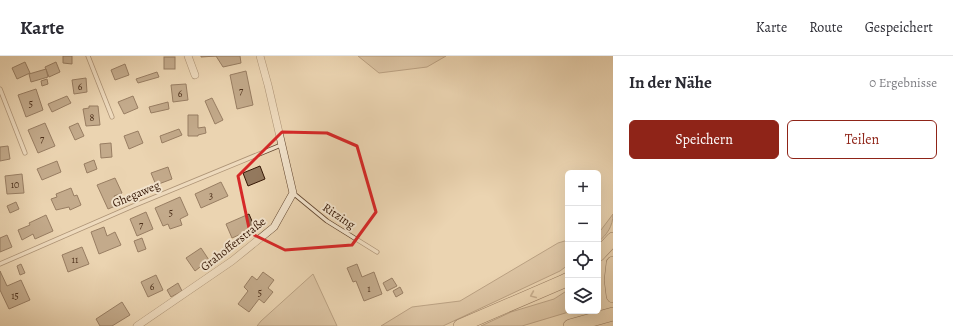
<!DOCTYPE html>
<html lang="de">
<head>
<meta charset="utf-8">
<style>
  :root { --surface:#fff; --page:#f2f2f3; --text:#2b2b33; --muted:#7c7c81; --line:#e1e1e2; --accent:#8f2418 }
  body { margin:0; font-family:Alegreya,serif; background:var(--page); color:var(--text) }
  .controls { position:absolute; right:12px; bottom:12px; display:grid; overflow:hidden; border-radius:6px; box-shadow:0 4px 16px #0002 }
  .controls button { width:36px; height:36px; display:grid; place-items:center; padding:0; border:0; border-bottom:1px solid var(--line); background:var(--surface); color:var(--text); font:20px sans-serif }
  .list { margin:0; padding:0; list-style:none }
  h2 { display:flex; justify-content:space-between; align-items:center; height:52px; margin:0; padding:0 16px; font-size:17px }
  h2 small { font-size:13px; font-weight:400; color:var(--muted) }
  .actions { display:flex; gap:8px; padding:12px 16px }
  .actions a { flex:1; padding:9px 0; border:1px solid var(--accent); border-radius:6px; text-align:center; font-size:14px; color:var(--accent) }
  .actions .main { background:var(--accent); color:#fff }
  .icon { flex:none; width:22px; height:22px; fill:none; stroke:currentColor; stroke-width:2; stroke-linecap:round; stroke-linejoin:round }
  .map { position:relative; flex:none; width:613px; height:270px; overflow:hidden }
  header { display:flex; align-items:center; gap:24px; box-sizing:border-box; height:56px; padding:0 20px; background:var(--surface); border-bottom:1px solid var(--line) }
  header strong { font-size:19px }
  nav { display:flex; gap:22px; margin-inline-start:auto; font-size:14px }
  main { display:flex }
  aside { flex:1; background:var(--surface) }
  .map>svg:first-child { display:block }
</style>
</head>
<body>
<header>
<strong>Karte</strong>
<nav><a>Karte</a><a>Route</a><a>Gespeichert</a></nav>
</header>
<main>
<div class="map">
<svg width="613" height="270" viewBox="0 0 613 270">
  <rect width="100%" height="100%" fill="#ebd4b1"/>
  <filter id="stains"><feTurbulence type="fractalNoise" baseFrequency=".005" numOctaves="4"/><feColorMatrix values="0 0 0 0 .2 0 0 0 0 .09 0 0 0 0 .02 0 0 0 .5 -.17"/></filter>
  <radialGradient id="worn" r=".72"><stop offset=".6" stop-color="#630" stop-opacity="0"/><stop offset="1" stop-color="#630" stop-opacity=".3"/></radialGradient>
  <g fill="#ccb494" stroke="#80654c">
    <polygon points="358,0 446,0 427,11 379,17"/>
    <path d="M613,158C613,170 607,179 598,186V175L601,174Z"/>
    <polygon points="568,184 568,209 560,215 443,270 381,270 412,251 460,245 558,187"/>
    <polygon points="313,218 337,270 257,270 261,265"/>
    <polygon points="568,234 568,255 572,255 522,270 481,270 511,256 554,243"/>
  </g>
  <g fill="#93795e" stroke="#341604">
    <polygon points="63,0 72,0 72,8 63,7"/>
    <polygon points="201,0 240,0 241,7 223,11 216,0 201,1"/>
    <rect x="164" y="1" width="11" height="12"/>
    <polygon points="25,6 30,17 17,23 12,12"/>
    <polygon points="56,6 60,16 49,21 45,11"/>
    <polygon points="125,8 129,19 115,24 111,14"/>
    <polygon points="46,13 48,21 31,26 29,18"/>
    <polygon points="246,15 253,49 237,53 230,19"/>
    <polygon points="157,16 159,21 138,27 136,23"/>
    <polygon points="86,22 87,36 74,38 72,24"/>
    <polygon points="47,23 48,28 42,30 41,25"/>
    <polygon points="186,28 188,44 173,46 171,29"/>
    <polygon points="36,33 43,54 26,61 18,39"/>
    <polygon points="67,40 71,47 52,56 48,48"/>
    <polygon points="133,40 138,52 124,58 118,46"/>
    <polygon points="212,42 223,64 215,68 205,45"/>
    <polygon points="168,46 169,53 151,57 149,51"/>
    <polygon points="89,50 98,50 100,69 86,70 83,53 89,52"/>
    <polygon points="188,59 198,59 198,72 205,71 206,77 198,79 198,80 188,80"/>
    <polygon points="45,67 55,90 38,97 28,74"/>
    <polygon points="78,67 84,80 75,84 69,71"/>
    <polygon points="179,73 182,79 162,87 160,80"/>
    <polygon points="138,75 143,87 129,93 124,80"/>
    <polygon points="111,87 112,101 101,102 100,88"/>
    <polygon points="8,90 10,103 0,105 0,91"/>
    <polygon points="94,104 97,113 87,117 84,108"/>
    <polygon points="57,105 61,116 42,124 37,113"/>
    <polygon points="260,110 265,123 248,130 243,117"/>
    <polygon points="168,111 172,123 156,129 151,117"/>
    <polygon points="22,118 24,137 7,138 5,120"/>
    <polygon points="115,122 122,137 114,140 118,149 108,153 97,129"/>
    <polygon points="221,126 228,140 201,152 195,138"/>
    <polygon points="71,132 74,140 77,139 81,149 70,154 69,151 56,154 51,143 57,141 56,138"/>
    <polygon points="180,141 188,159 180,163 182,169 170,173 168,168 163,170 155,152"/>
    <polygon points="16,146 19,153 10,157 7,150"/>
    <polygon points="146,156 153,173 137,180 130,163"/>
    <polygon points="249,158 255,172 232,182 226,168"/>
    <polygon points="46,159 53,175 35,183 33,178 22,184 18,174 30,169 29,167"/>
    <polygon points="104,171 107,180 115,176 121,189 99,198 91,176"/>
    <polygon points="7,179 12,191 0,196 0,182"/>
    <polygon points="142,182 146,193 138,196 134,185"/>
    <polygon points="82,191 89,208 68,216 62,199"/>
    <polygon points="201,192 209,204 195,215 186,202"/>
    <polygon points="21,208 25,217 20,219 17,210"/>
    <polygon points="357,208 362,221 374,216 382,238 364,245 356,225 353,226 347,212"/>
    <polygon points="0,215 7,230 21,224 30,244 9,253 0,234"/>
    <polygon points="263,216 274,224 268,232 273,236 264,247 259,243 249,256 238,248 248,235 244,231 252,220 257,224"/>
    <polygon points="156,219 163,234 148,241 141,226"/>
    <polygon points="392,222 397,230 387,235 383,227"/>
    <polygon points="178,227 182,235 171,241 167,234"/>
    <polygon points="400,231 403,237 396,241 393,235"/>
    <polygon points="122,246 130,259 112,270 100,270 96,263"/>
  </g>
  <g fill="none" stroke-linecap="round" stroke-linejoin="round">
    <g stroke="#62462f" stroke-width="5">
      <g id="lane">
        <polyline points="88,0 112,61"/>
        <polyline points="0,33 25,97"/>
        <polyline points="293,137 327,165 377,196"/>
        <polyline points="0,208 133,150 281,89"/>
      </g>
    </g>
    <g stroke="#62462f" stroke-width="8">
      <g id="street">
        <polyline points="188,0 195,19"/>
        <polyline points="137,270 232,205 274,171 293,137 268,29 260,0"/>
      </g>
    </g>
    <g stroke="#341604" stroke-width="14">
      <g id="highway">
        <polyline points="598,199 613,183"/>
        <polyline points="613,207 611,224 613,240"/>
        <polyline points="460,270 562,226 568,223"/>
        <polyline points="570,270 613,258"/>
      </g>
    </g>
    <use href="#lane" stroke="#f2e3cc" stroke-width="3.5"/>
    <use href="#street" stroke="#f2e3cc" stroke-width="7"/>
    <use href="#highway" stroke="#ebd4b1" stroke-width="13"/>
  </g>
  <defs><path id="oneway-chevron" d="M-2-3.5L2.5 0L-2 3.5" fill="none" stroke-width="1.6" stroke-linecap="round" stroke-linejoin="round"/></defs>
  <use stroke="#997e63" href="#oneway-chevron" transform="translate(533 239) rotate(157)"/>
  <path d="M0 0H613V270H0ZM282,76L327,77L357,90L376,156L352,189L285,194L250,177L238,120Z" fill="#ebd4b1" fill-opacity=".55" fill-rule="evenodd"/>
  <path fill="none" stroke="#d62828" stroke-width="3" stroke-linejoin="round" d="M282,76L327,77L357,90L376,156L352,189L285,194L250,177L238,120Z"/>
  <g text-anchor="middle" stroke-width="4" stroke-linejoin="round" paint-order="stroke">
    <g font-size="10" fill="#4c2f1a">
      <text x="80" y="34">6</text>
      <text x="241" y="38">7</text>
      <text x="180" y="41">6</text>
      <text x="31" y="51">5</text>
      <text x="92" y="65">8</text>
      <text x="42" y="86">7</text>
      <text x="15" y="132">10</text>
      <text x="211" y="143">3</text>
      <text x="171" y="160">5</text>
      <text x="141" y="172">7</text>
      <text x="75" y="207">11</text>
      <text x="152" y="234">6</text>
      <text x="369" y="236">1</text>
      <text x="260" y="240">5</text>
      <text x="15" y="243">15</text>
    </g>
    <g font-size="12" fill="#341604" stroke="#f2e3cc">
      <text transform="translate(136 138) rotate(-23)" y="4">Ghegaweg</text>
      <text transform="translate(339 160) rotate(34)" y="4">Ritzing</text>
      <text transform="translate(233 188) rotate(-38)" y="4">Grahofferstraße</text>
    </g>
  </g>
  <rect width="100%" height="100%" filter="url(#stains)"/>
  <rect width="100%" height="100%" fill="url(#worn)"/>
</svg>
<div class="controls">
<button>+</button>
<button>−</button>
<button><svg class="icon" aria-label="locate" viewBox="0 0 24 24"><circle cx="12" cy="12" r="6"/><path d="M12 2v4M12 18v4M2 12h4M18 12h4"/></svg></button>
<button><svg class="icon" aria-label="layers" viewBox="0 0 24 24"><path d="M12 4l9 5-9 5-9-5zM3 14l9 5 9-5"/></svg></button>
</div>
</div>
<aside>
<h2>In der Nähe<small>0 Ergebnisse</small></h2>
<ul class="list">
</ul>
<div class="actions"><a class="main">Speichern</a><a>Teilen</a></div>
</aside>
</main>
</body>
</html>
